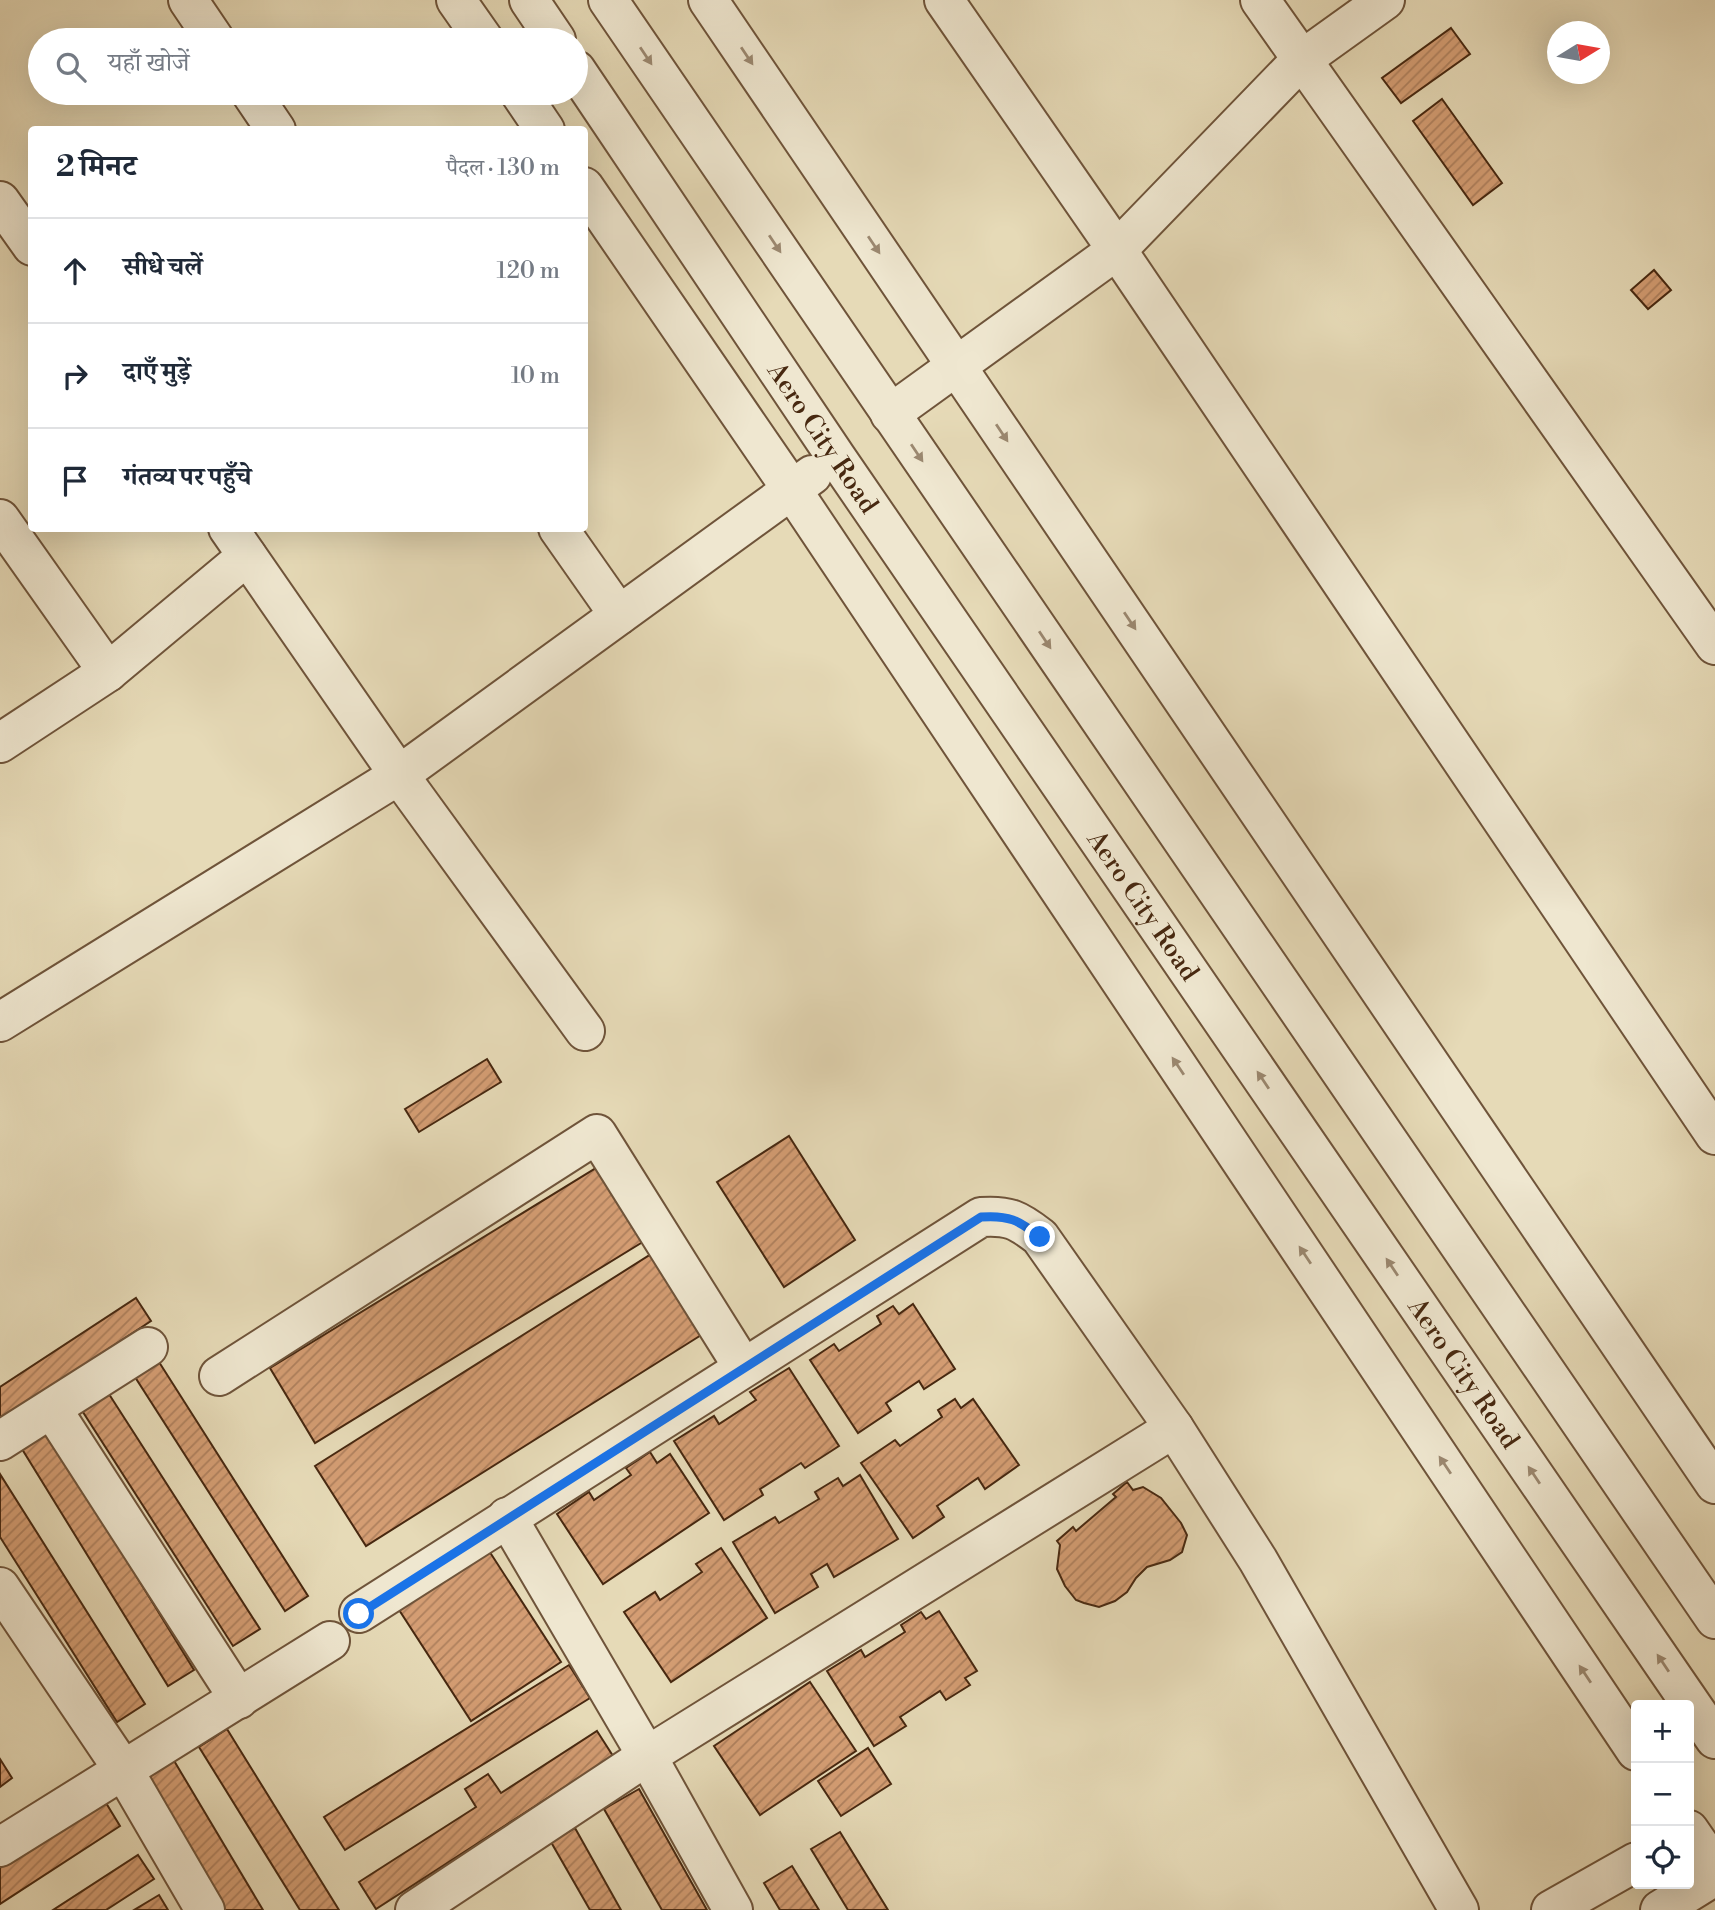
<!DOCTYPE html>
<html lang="hi">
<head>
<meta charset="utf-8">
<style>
  :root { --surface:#fff; --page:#f2f2f3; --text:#1f2937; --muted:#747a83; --line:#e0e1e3 }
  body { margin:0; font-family:"Libre Bodoni","Noto Serif Devanagari",serif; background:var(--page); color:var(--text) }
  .controls { position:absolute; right:21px; bottom:21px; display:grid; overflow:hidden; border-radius:7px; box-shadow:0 7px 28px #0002 }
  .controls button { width:63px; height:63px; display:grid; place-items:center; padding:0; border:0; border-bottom:2px solid var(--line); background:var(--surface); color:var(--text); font:35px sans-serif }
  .compass { position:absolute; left:1547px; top:21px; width:63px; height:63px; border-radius:50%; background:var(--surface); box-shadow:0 7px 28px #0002; rotate:79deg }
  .stop { position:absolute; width:21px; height:21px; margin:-16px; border:5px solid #1a73e8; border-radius:50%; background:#fff }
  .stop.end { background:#1a73e8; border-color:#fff; box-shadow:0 2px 7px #0008 }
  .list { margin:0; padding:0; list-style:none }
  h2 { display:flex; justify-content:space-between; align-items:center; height:91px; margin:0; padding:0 28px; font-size:30px }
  h2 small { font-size:23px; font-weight:400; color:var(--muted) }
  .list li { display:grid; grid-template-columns:46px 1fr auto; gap:21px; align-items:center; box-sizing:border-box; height:105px; padding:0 28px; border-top:2px solid var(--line) }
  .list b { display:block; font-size:26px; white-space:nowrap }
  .list em { font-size:23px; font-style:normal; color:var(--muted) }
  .icon { flex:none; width:38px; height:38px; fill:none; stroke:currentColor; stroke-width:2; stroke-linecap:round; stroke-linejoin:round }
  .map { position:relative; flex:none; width:1715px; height:1910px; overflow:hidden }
  .search { position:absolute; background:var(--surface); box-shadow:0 7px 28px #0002; left:28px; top:28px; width:560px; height:77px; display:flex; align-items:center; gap:18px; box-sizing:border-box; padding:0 24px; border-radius:38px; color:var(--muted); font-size:26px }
  .panel { position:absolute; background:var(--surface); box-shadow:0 7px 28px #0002; left:28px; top:126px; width:560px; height:406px; border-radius:7px }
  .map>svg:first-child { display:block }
</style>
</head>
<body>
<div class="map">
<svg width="1715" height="1910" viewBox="0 0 1715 1910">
  <defs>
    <pattern id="building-hatch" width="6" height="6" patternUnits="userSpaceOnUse" patternTransform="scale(1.75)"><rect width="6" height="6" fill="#d49d73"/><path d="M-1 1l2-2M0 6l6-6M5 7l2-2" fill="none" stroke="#ae805d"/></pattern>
  </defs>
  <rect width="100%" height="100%" fill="#e6dab7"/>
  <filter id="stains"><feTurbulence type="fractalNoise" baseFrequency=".00286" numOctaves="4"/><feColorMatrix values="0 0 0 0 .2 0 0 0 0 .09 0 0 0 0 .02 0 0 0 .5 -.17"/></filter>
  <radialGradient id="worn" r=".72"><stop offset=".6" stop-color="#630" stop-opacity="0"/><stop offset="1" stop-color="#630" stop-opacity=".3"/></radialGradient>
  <g fill="url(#building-hatch)" stroke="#472810" stroke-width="2">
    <polygon points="1451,28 1470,54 1401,103 1382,78"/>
    <polygon points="1442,99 1502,183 1473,205 1413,121"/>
    <polygon points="1654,270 1671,290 1648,309 1631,290"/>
    <polygon points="487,1059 501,1082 419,1132 405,1109"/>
    <polygon points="789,1136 855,1240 784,1287 717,1182"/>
    <polygon points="601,1165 646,1240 315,1443 270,1368"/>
    <polygon points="656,1251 706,1332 366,1546 315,1466"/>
    <polygon points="136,1298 151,1321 0,1420 0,1387"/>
    <polygon points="913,1304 955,1369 924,1389 919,1381 886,1403 891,1411 858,1433 810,1360 834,1344 839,1351 881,1324 877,1316 893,1306 899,1314"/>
    <polygon points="159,1362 308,1596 285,1611 135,1377"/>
    <polygon points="789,1368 839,1446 805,1468 801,1463 760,1489 763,1495 724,1520 674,1441 714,1416 719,1424 756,1400 750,1392"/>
    <polygon points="107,1391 260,1629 233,1646 81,1409"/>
    <polygon points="955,1399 961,1408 973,1399 1019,1465 985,1489 978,1478 937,1506 944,1517 913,1538 861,1463 895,1440 900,1446 942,1417 938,1410"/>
    <polygon points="48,1432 194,1670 168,1686 22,1449"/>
    <polygon points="650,1452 657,1463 670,1454 709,1513 603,1584 557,1514 589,1492 594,1500 631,1475 626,1468"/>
    <polygon points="0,1474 145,1704 117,1722 0,1537"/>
    <polygon points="860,1475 898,1539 834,1577 827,1564 811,1574 818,1587 775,1613 733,1542 775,1517 779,1523 819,1499 815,1492 838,1478 843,1486"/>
    <polygon points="1127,1482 1133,1490 1143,1487 1161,1498 1181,1523 1187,1535 1182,1552 1170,1560 1147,1567 1136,1578 1127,1592 1115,1601 1099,1607 1084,1603 1076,1600 1065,1586 1057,1569 1060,1545 1057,1541 1073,1527 1076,1531 1116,1497 1113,1494"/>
    <polygon points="482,1540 561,1662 471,1721 392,1599"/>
    <polygon points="721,1548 767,1618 671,1682 624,1612 655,1592 660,1600 702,1572 696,1564"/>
    <polygon points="939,1611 977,1671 965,1678 970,1685 946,1700 940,1691 900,1717 906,1726 874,1746 827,1671 861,1650 865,1657 905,1632 901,1625 921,1612 926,1619"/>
    <polygon points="569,1665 590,1698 345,1850 324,1817"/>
    <polygon points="810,1682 856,1751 760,1815 714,1746"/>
    <polygon points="227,1729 339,1910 300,1910 199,1747"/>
    <polygon points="597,1731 613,1756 376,1909 359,1882 476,1807 465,1789 488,1774 501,1793"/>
    <polygon points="868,1748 891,1784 841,1816 818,1781"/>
    <polygon points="0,1759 12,1778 0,1787"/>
    <polygon points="173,1759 263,1910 224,1910 144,1777"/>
    <polygon points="639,1789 707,1910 662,1910 604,1809"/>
    <polygon points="103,1798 120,1826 0,1904 0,1865"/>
    <polygon points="575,1828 621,1910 590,1910 551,1842"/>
    <polygon points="840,1832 888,1910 848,1910 811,1849"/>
    <polygon points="138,1855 154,1879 106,1910 53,1910"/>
    <polygon points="792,1866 819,1910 780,1910 764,1883"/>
    <polygon points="159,1895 168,1910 134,1910"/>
  </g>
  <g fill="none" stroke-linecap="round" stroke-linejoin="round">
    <g stroke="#6f543a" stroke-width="42">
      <g id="minor">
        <polyline points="188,0 215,40"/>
        <polyline points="456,0 484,40"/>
        <polyline points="529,0 556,40"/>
        <polyline points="608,0 1715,1619"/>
        <polyline points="708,0 1715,1484"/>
        <polyline points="944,0 1117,250 1715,1135"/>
        <polyline points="1260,0 1715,645"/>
        <path id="s1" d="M576,70L836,457L1715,1739"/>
        <polyline points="251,93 276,130"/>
        <polyline points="520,93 545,130"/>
        <polyline points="584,187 792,490 1636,1751"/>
        <polyline points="0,201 32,246"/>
        <polyline points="890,414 1117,250 1300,61 1385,0"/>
        <polyline points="0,519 108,672"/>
        <polyline points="228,528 399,775 585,1031"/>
        <polyline points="558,528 619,615"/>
        <polyline points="0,743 108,672 247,556"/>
        <polyline points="0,1022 399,775 812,475"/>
        <polyline points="219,1376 597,1134 743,1367"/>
        <polyline points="52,1409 239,1699"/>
        <polyline points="0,1441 148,1347"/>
        <polyline points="507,1517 647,1756 733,1910"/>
        <polyline points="0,1587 124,1771 205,1910"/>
        <path d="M359,1613L981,1217C1009,1215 1018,1220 1040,1237L1174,1428L1258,1560L1459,1910"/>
        <polyline points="1689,1830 1715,1868"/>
        <polyline points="0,1847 330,1641"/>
        <polyline points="415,1910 647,1756 1174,1428"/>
        <polyline points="1551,1910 1636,1862"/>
        <polyline points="1660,1910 1715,1876"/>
      </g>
    </g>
    <use href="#minor" stroke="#efe7d0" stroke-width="38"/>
  </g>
  <defs><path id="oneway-solid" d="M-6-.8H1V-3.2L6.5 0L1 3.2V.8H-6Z" transform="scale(1.75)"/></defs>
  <g fill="#9b8870">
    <use href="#oneway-solid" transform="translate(646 56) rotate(56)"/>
    <use href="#oneway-solid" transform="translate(747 56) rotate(56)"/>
    <use href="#oneway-solid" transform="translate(775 244) rotate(56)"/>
    <use href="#oneway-solid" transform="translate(874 245) rotate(56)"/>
    <use href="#oneway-solid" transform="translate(1002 433) rotate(56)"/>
    <use href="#oneway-solid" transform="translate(917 453) rotate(56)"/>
    <use href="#oneway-solid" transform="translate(1130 621) rotate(56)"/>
    <use href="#oneway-solid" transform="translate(1045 640) rotate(56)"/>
    <use href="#oneway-solid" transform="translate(1178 1066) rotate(-124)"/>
    <use href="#oneway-solid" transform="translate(1263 1080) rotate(-124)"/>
    <use href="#oneway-solid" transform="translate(1305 1255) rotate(-124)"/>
    <use href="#oneway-solid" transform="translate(1392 1267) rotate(-124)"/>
    <use href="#oneway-solid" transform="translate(1445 1465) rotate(-124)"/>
    <use href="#oneway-solid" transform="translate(1534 1475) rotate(-124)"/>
    <use href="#oneway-solid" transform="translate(1663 1663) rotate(-124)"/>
    <use href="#oneway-solid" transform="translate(1585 1674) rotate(-124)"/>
  </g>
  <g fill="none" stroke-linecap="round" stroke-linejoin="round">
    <path stroke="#1a73e8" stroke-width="9" d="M359,1614L981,1217C1009,1215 1018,1220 1040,1237"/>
  </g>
  <g text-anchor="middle" stroke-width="5" stroke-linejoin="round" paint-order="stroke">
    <g font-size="26" fill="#472810" stroke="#efe7d0">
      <text dy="9" stroke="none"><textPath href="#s1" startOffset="443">Aero City Road</textPath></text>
      <text dy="9" stroke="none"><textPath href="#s1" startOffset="1010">Aero City Road</textPath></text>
      <text dy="9" stroke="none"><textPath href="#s1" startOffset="1577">Aero City Road</textPath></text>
    </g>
  </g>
  <rect width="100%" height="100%" filter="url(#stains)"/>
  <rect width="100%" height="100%" fill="url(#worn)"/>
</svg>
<div class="controls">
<button>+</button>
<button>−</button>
<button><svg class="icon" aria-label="locate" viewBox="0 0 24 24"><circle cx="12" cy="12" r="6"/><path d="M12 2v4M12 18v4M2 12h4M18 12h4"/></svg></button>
</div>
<svg class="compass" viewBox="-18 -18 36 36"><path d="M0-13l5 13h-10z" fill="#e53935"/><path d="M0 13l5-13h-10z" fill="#747a83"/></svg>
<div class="stop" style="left:359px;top:1614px"></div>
<div class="stop end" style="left:1040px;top:1237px"></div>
<div class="search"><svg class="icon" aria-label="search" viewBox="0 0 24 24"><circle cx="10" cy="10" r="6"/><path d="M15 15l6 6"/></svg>यहाँ खोजें</div>
<section class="panel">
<h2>2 मिनट<small>पैदल · 130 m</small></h2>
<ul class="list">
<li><svg class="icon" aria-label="ahead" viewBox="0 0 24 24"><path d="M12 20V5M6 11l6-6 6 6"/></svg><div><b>सीधे चलें</b></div><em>120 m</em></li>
<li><svg class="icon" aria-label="right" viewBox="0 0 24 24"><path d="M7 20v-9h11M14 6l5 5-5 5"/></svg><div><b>दाएँ मुड़ें</b></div><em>10 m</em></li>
<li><svg class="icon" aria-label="arrive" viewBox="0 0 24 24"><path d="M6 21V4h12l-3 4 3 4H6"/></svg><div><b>गंतव्य पर पहुँचे</b></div></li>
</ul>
</section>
</div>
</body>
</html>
